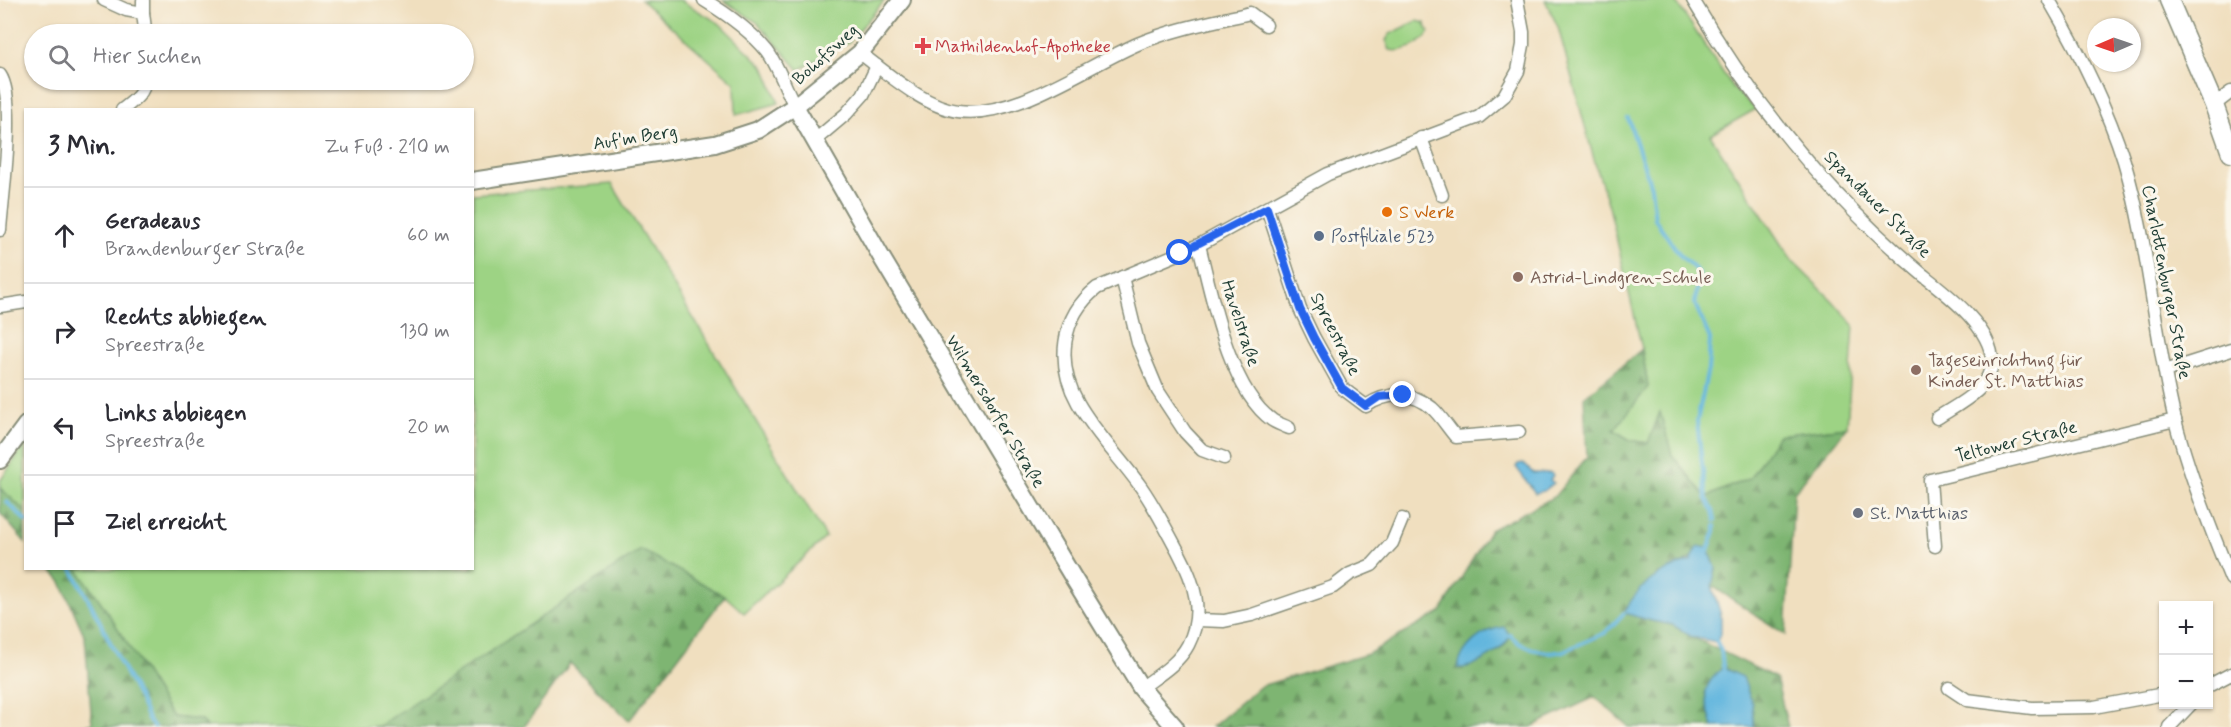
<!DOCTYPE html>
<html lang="de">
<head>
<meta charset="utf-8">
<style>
  :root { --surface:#fff; --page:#f7f7f7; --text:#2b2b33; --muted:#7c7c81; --line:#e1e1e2 }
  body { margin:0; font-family:Mynerve,sans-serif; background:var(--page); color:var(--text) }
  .controls { position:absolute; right:18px; bottom:18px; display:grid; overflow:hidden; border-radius:0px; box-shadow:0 2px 4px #0004 }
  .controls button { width:54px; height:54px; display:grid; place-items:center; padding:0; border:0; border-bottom:2px solid var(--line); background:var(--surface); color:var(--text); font:30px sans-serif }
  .compass { position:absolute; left:2087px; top:18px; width:54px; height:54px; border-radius:50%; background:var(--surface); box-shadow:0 2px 4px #0004; rotate:268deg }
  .stop { position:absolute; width:18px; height:18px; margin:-14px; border:4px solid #2563eb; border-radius:50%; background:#fff }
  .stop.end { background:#2563eb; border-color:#fff; box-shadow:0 2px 6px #0008 }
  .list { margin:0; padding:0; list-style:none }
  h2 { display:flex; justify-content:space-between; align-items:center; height:78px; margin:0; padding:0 24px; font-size:26px }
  h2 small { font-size:20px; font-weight:400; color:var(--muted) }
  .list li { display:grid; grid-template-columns:39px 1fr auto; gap:18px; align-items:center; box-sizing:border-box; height:96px; padding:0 24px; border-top:2px solid var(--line) }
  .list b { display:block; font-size:22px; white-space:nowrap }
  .list p { margin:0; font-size:20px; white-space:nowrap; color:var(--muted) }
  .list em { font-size:20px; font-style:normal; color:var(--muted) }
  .icon { flex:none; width:33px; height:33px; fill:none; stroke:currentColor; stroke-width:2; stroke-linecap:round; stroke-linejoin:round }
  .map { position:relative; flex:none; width:2231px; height:727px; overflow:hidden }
  .search { position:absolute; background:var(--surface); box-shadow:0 2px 4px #0004; left:24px; top:24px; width:450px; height:66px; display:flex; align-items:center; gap:15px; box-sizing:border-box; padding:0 21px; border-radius:33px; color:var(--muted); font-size:22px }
  .panel { position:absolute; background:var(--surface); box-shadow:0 2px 4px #0004; left:24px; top:108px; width:450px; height:462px; border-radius:0px }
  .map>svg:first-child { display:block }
</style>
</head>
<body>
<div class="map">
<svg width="2231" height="727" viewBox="0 0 2231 727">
  <defs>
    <pattern id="forest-firs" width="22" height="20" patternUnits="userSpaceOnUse" patternTransform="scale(1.5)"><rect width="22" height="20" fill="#7eb572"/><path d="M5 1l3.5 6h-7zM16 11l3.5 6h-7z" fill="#67945e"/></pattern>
  </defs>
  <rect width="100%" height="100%" fill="#fbf7ec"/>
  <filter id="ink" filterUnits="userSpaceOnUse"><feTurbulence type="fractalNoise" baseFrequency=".0167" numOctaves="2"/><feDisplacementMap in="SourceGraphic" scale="12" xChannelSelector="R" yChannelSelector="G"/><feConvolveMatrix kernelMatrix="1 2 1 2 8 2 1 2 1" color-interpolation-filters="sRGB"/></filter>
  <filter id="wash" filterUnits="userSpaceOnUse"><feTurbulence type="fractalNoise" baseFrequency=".008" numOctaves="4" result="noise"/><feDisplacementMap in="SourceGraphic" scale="24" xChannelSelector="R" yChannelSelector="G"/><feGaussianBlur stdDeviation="1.35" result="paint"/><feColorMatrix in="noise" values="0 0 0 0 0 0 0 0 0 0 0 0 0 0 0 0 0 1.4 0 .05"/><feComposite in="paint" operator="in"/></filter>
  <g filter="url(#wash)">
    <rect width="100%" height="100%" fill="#f0dfbf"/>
    <g fill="#9dd384" stroke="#5e885c" stroke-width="1.5">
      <polygon points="641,0 680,0 719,23 764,67 779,103 736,115 735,83"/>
      <polygon points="723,0 885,0 849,42 799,70 758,23"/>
      <polygon points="1545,0 1675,0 1733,88 1756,109 1710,135 1792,261 1832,300 1854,325 1847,427 1778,435 1750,478 1706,497 1672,455 1660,414 1648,443 1630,440 1614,430 1648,386 1642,349 1609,206 1595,163 1558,27"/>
      <path d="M1417,21L1425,23L1429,32C1423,44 1403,53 1390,50L1386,40L1390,34Z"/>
      <path d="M612,184L826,537L744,613L725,596L379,726L207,727L200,720L173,717C140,668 113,615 77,569L472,568L473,194Z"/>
      <polygon points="25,444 25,511 0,488 0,481"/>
    </g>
    <g fill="url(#forest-firs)" stroke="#4e7953" stroke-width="1.5" fill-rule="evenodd">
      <path d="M1642,349L1648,387L1614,430L1630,440L1648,443L1660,412L1672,455L1706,497L1750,478L1778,435L1847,427L1794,492L1786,635L1712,586L1716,568L1708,548C1677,571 1642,574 1625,613L1652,621L1673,625L1692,637L1776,678L1788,727H1754L1752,704L1705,693L1713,727H1629L1595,697L1531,727H1212L1261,686L1368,654L1441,612L1490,530L1554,497L1587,457L1584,397ZM1490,630L1510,635C1506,652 1486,656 1473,665V642Z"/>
      <polygon points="0,488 25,511 25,542 0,513"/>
      <polygon points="641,550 725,596 629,721 570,663 524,727 373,727 379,726"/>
      <path d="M49,569H77C113,615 140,668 173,717L200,720L207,727H70L92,724L85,637L61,582Z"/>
    </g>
    <g fill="#62b6de" stroke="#407a89" stroke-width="1.5">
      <polygon points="1523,463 1533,473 1551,473 1553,475 1550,480 1554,483 1544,491 1535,493 1516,467 1518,464"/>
      <path d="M1698,546L1708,548L1716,568L1712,586L1721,615V634L1716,642L1692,637L1673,625L1652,621L1624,613C1637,586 1662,569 1691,561Z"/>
      <path d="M1504,627L1510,635C1506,649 1473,669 1458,668C1461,647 1483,629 1504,627Z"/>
      <path d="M1723,668L1743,677L1752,704L1754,727H1713C1706,699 1697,689 1723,668Z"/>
    </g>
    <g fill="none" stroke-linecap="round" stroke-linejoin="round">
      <g stroke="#62b6de" stroke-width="4">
        <polyline points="1628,118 1651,187 1655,219 1680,255 1699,273 1695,304 1710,339 1708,369 1697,421 1706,497 1713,511 1715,521"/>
        <polyline points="7,502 26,521"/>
        <polyline points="1707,553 1715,531 1715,526"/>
        <path d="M71,568C96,610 115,655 139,698C144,707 146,720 154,727"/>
        <polyline points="1510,635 1519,643 1532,649 1551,653 1564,651 1605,633 1624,613"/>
        <polyline points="1716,640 1721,651 1724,673"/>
      </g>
    </g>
  </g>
  <g filter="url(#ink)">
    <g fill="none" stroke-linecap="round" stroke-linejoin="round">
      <g stroke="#888e7a" stroke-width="15">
        <g id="street">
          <polyline points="104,0 126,10 143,13 145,29 149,34"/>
          <path d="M704,0C727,14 750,30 767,51C778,65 786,90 795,106"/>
          <path d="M1693,0C1753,103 1831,198 1923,275C1947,294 1992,328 1992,361C1991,390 1958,404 1937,418"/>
          <path d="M2049,0C2079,51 2106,104 2124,161C2149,244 2154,335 2175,420C2189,474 2210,528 2231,579"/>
          <polyline points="143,13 143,0"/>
          <path d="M860,53C887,73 925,107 958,111C1016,119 1087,65 1140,43C1176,28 1213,22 1250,13L1266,25"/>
          <path d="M0,75C17,100 2,197 0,230"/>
          <polyline points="2214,105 2231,92"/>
          <path d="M122,110C133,101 144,94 145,80"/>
          <polyline points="1421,138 1442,195"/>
          <polyline points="814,141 846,114 863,95 877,66"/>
          <path d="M1267,208L1300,309L1314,338L1342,388L1366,406C1387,392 1412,391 1432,408C1441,416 1448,428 1456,437L1519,432"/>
          <path d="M1199,245C1211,293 1229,390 1272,420C1276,423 1283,425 1289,428"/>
          <polyline points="1122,277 1138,343 1158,391 1185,432 1202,450 1224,458"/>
          <polyline points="0,306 26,302"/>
          <polyline points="2165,371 2231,350"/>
          <polyline points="1935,546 1930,480 2175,420"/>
          <polyline points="1197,620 1224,621 1252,615 1333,587 1350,574 1372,565 1392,543 1402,519"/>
          <polyline points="2208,686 2231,674"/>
          <path d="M1141,688C1157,676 1178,664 1188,645C1205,612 1194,581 1178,551C1166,529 1155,507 1141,487C1121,459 1095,433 1078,403C1056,364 1060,317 1097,288L1199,245L1328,174L1479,117L1504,96L1518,71L1523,45V32L1517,0"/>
          <polyline points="1949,688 1967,700 2032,708 2094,707 2164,694"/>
          <polyline points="2169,727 2191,704"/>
        </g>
      </g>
      <g stroke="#888e7a" stroke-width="20">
        <g id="secondary">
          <polyline points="795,106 883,260 1074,579 1141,688 1175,727"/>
          <polyline points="472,181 715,144 758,130 795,106 860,53 902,0"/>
          <polyline points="0,460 26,425"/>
        </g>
      </g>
      <g stroke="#888e7a" stroke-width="21">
        <polyline id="primary" points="2169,0 2214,105 2231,153"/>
      </g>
      <use href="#street" stroke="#fff" stroke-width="12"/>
      <use href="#secondary" stroke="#fff" stroke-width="16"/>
      <use href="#primary" stroke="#fff" stroke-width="18"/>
    </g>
  </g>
  <g fill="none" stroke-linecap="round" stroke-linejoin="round" filter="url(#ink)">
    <polyline stroke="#2563eb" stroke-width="8" points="1180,253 1267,208 1300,309 1314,338 1342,388 1366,406 1379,397 1403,395"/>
  </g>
  <path fill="#e0444e" stroke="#fbf7ec" stroke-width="2" d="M920 37h6v6h6v6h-6v6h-6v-6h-6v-6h6z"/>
  <circle fill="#e8710a" stroke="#fbf7ec" stroke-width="2" cx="1387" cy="212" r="6"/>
  <circle fill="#5c6f8a" stroke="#fbf7ec" stroke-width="2" cx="1319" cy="236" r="6"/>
  <g fill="#8d6e63" stroke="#fbf7ec" stroke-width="2">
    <circle cx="1518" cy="277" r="6"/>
    <circle cx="1916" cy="370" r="6"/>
  </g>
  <circle fill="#6b7280" stroke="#fbf7ec" stroke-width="2" cx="1858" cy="513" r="6"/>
  <g text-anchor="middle" stroke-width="6" stroke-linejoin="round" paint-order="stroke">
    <g font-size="18" fill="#be3a42" stroke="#fbf7ec" text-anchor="start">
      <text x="935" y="52">Mathildenhof-Apotheke</text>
    </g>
    <g font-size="18" fill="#1f3d34" stroke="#fbf7ec">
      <text transform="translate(825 54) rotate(-42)" y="6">Bohofsweg</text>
      <text transform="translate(635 137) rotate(-9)" y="6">Auf'm Berg</text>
      <text transform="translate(1878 204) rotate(45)" y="6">Spandauer Straße</text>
      <text transform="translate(2167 282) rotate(79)" y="6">Charlottenburger Straße</text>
      <text transform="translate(1241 323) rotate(72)" y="6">Havelstraße</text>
      <text transform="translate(1336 334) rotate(63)" y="6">Spreestraße</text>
      <text transform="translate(996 411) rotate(59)" y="6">Wilmersdorfer Straße</text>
      <text transform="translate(2016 441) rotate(-14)" y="6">Teltower Straße</text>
    </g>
    <g font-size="18" fill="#c56008" stroke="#fbf7ec" text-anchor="start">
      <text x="1399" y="218">S Werk</text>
    </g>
    <g font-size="18" fill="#4e5e75" stroke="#fbf7ec" text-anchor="start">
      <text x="1331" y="242">Postfiliale 523</text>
    </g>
    <g font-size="18" fill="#785e54" stroke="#fbf7ec" text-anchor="start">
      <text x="1530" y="283">Astrid-Lindgren-Schule</text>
      <text x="1928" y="366">Tageseinrichtung für<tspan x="1928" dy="21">Kinder St. Matthias</tspan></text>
    </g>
    <g font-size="18" fill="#5b616d" stroke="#fbf7ec" text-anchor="start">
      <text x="1870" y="519">St. Matthias</text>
    </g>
  </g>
</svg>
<div class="controls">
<button>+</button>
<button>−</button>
</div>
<svg class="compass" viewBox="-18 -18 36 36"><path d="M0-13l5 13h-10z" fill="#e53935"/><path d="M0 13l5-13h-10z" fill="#7c7c81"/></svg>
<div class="stop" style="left:1180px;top:253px"></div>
<div class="stop end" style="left:1403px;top:395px"></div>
<div class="search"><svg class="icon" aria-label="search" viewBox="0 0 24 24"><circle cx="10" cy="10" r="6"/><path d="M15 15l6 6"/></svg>Hier suchen</div>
<section class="panel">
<h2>3 Min.<small>Zu Fuß · 210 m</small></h2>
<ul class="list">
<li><svg class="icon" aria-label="ahead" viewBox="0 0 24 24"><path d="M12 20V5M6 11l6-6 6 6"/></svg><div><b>Geradeaus</b><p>Brandenburger Straße</p></div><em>60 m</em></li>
<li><svg class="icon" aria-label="right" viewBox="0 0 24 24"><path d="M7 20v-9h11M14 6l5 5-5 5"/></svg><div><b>Rechts abbiegen</b><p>Spreestraße</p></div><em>130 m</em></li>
<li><svg class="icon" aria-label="left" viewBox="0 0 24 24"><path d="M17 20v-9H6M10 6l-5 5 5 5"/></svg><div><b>Links abbiegen</b><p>Spreestraße</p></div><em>20 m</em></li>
<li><svg class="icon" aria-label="arrive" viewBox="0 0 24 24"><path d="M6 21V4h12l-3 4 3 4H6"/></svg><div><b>Ziel erreicht</b></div></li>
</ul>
</section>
</div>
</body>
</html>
